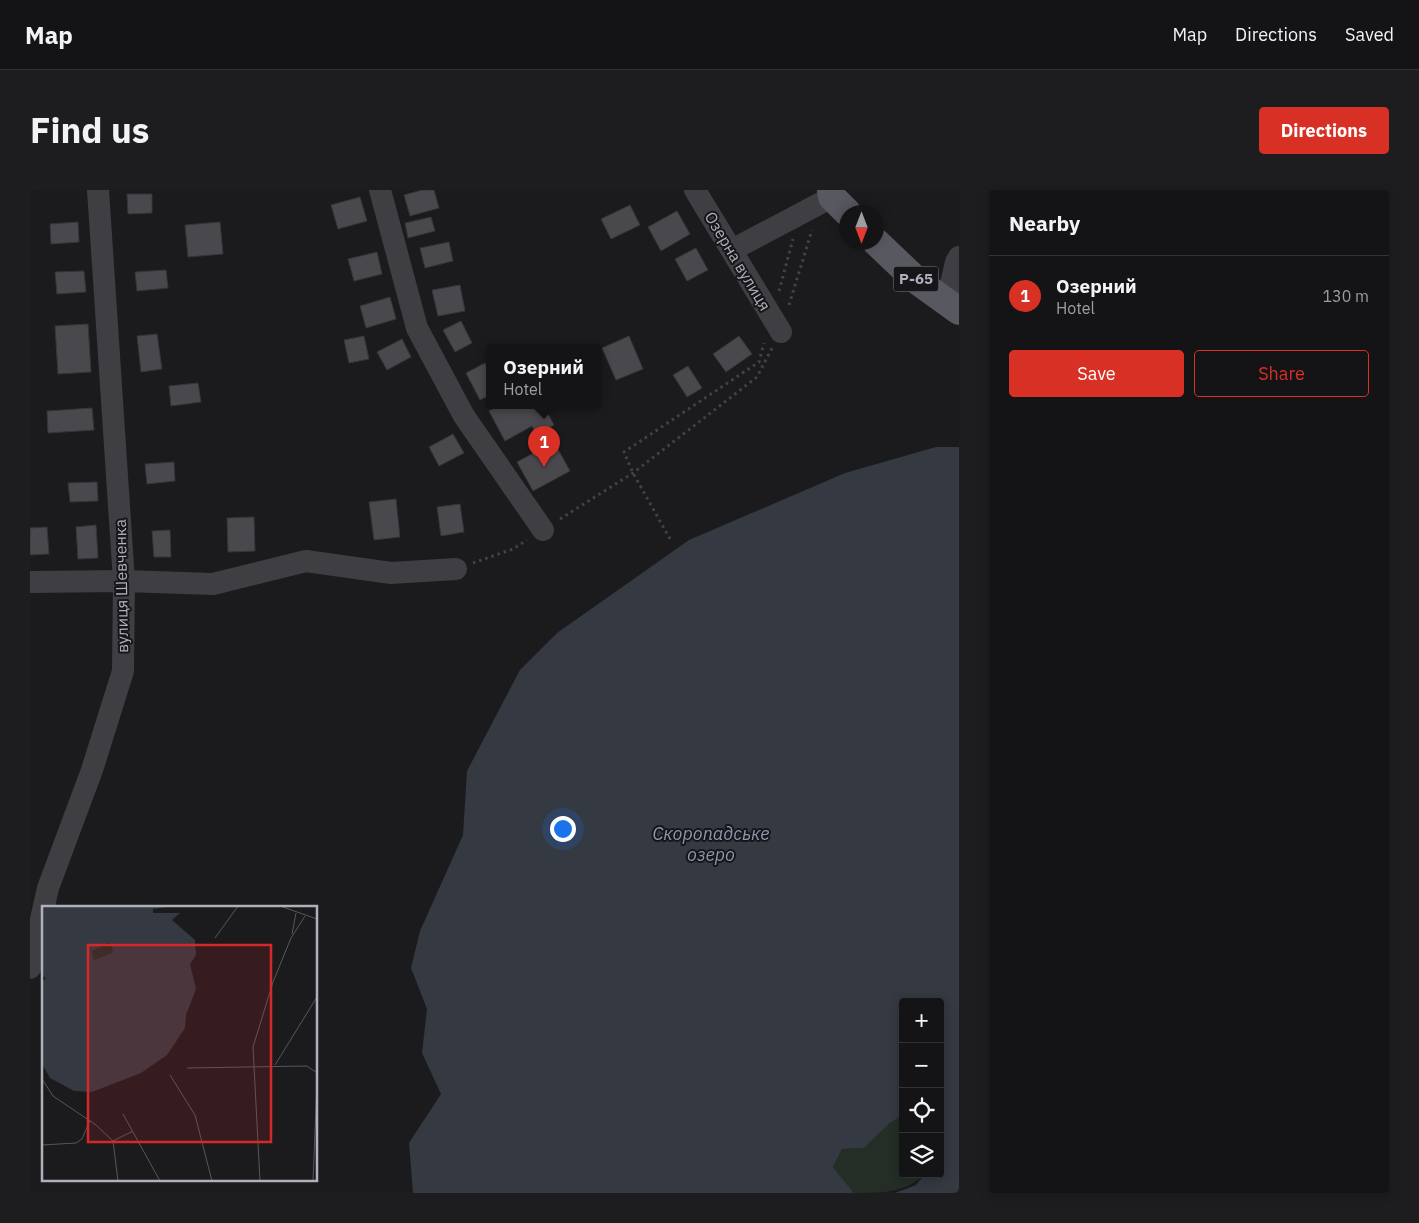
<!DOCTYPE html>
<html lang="en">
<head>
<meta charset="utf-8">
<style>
  :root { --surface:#141416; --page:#1d1d1f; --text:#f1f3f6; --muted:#9d9ea1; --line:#333335; --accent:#d93025 }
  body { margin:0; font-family:"IBM Plex Sans",sans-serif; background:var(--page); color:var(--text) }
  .controls { position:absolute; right:15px; bottom:15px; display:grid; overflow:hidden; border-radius:5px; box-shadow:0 2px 12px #0003 }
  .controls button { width:45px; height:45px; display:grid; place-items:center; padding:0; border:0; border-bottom:1px solid var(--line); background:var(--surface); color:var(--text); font:25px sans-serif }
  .compass { position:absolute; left:809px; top:15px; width:45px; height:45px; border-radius:50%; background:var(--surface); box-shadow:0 2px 12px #0003; rotate:180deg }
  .you { position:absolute; left:532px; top:638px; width:18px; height:18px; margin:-12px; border:4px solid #fff; border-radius:50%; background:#1a73e8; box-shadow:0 0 0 8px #1a73e833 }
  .badge { display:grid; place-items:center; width:32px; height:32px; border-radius:50%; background:var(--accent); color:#fff; font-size:16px; font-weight:700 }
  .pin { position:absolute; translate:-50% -41px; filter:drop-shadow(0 1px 2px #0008) }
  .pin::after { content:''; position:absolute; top:26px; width:18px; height:15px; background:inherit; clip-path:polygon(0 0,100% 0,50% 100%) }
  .popup { position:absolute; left:456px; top:154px; width:115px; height:65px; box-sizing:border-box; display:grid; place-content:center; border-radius:5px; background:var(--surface); filter:drop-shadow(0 1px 4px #0005); font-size:16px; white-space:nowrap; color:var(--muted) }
  .popup b { font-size:19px; color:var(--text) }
  .popup::after { content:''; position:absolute; left:50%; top:100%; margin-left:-10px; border:10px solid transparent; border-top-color:var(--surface) }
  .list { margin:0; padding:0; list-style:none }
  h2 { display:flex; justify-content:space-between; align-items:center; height:65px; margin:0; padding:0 20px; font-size:21px }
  h2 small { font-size:16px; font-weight:400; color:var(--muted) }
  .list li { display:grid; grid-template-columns:32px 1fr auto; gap:15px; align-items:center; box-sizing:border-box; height:80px; padding:0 20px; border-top:1px solid var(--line) }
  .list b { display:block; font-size:19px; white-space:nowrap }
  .list p { margin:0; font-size:16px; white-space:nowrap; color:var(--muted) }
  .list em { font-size:16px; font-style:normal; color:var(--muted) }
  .actions { display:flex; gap:10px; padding:15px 20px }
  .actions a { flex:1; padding:11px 0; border:1px solid var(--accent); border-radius:5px; text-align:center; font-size:18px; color:var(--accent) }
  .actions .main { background:var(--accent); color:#fff }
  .icon { flex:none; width:28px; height:28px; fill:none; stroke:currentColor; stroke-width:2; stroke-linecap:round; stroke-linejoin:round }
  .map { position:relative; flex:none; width:929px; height:1003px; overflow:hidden; border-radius:5px }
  header { display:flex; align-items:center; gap:30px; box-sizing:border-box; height:70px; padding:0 25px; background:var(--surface); border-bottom:1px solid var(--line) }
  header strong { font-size:24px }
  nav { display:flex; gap:28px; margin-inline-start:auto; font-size:18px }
  .intro { display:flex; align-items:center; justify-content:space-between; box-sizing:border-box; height:120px; padding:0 30px }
  h1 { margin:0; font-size:35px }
  .button { padding:12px 22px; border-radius:5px; background:var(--accent); color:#fff; font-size:18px; font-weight:700 }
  main { display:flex; gap:30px; padding:0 30px }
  aside { flex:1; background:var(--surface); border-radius:5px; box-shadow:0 2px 12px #0003 }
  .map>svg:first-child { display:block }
</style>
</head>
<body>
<header>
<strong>Map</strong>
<nav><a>Map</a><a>Directions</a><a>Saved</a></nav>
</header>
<div class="intro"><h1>Find us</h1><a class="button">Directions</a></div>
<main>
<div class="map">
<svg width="929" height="1003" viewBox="0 0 929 1003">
  <rect width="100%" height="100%" fill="#1b1b1d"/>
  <path fill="#252d27" d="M873,925V984H895C875,1003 852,1003 824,1003L803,977L812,959L834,958L860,933Z"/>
  <polygon fill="#343942" points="906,257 929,257 929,1003 865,1003 886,995 895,984 910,984 910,812 873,812 873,925 860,933 834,958 812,959 803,977 824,1003 383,1003 379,953 411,904 392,863 397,819 381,778 390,741 433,645 437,581 490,480 527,443 659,350 815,283"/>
  <g fill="#48484d" stroke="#363539">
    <polygon points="392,0 404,0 409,18 380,26 374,5"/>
    <polygon points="97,4 122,4 122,23 98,24"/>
    <polygon points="330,7 337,31 308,39 301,15"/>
    <polygon points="600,15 610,35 581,49 571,29"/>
    <polygon points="647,21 660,44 631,61 618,37"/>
    <polygon points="401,27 405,41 378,48 375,33"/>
    <polygon points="48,32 49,52 21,54 20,34"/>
    <polygon points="190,32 193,64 158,67 155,35"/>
    <polygon points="419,52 423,71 395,78 390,58"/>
    <polygon points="666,58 678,80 657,91 645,69"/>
    <polygon points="347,62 352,84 324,91 318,69"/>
    <polygon points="136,80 138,98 107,101 105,82"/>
    <polygon points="54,81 56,102 27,104 25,82"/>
    <polygon points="430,95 435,121 408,126 402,100"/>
    <polygon points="360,107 366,129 336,138 330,116"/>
    <polygon points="431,131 442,153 425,162 413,140"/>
    <polygon points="58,134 61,182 28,184 25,136"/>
    <polygon points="127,144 132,179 111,182 107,146"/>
    <polygon points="334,146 339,169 319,173 314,150"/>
    <polygon points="599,146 613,179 586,190 572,158"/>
    <polygon points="709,146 722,164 696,182 683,164"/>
    <polygon points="372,149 381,167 357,180 347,162"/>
    <polygon points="455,173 460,182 460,205 450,210 436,183"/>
    <polygon points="658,176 672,198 657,207 643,185"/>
    <polygon points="168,193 171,212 141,216 139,196"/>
    <polygon points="468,216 486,216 488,219 494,216 514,216 524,235 506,244 502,236 475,251 459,221"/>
    <polygon points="62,218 64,240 18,243 17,221"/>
    <polygon points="423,244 434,263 409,276 399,257"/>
    <polygon points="524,252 540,281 503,301 487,272"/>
    <polygon points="144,272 145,291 117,294 115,274"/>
    <polygon points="67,292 68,311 40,312 38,293"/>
    <polygon points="366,309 370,347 344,350 339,312"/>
    <polygon points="430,314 434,342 411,346 407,317"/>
    <polygon points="224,327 225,361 198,362 197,328"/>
    <polygon points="66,335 68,368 48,369 46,337"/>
    <polygon points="17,337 19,364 0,365 0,338"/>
    <polygon points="140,340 141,367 124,367 122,341"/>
  </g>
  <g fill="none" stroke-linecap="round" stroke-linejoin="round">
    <g stroke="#424348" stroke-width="3" stroke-dasharray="2.5 4" stroke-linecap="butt">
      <polyline points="749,101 763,49"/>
      <polyline points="759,115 782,40"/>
      <polyline points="530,329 603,283 727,187 742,158"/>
      <polyline points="640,349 603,283 594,262 729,172 734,153"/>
      <polyline points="443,373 483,359 497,350"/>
    </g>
    <g stroke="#3e3e43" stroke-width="22">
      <polyline points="350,0 387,138 434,226 513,340"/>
      <polyline points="665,0 751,142"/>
      <polyline points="702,60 802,7"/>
      <polyline points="917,111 926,72 929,67"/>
      <polyline points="0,392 94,391 183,394 276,371 361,383 426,379"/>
      <polyline points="0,778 18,698 62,580 93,481 94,391 68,0"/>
    </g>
    <g stroke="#585960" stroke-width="28">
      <polyline points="801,0 802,7 817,22"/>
      <polyline points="846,52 886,90 929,121"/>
    </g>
  </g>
  <g text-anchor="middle" stroke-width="4" stroke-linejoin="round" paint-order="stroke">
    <rect fill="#161618" stroke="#81828a" stroke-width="1" x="863.5" y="76.5" width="45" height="25" rx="4"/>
    <g font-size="15" font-weight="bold" fill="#afb0bb">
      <text x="886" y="94">Р-65</text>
    </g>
    <g font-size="16" fill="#afb0bb" stroke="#161618">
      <text transform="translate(708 71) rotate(59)" y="6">Озерна вулиця</text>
      <text transform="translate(91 396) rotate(-91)" y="6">вулиця Шевченка</text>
    </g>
    <g font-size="18" font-style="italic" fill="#8a98b2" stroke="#161618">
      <text x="681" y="650">Скоропадське<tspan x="681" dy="21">озеро</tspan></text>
    </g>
  </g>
  <g transform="translate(12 716)">
    <rect width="275" height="275" fill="#1b1b1d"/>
    <path d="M63,37L71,44L69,47L52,54L50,45Z" fill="#252d27"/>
    <path d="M0,0H132L111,3V7H138L130,14L153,34L154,49L148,58L154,83L144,109L143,122L125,149L99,167L50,186L32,185L8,172L0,158V76L4,72L0,69ZM66,37L71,44L69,47L52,54L50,45Z" fill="#343942" fill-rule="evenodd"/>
    <path fill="none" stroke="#56575c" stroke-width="1" d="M238,0L275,13M250,28L254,7M173,32L196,0M233,159L275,91M145,162L265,160L275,167M128,169L153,209L170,275M0,173L11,190L54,219L71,235L76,275M81,208L118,275M71,235L91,225M0,239L34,237L40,233L48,214M218,275L211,141L231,76L249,32L263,10M271,275L275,176"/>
    <path fill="#d62828" fill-opacity="0.15" stroke="#d62828" stroke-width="2.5" d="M46,39H229V236H46Z"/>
    <rect width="275" height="275" fill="none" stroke="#afb0bb" stroke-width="2.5"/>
  </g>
</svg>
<div class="controls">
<button>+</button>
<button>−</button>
<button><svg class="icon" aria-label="locate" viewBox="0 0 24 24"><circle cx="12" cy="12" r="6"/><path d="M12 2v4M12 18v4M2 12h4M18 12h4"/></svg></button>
<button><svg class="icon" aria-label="layers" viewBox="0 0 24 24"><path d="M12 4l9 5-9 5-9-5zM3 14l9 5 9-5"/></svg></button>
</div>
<svg class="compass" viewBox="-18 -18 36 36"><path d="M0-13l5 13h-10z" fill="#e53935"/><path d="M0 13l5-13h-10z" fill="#9d9ea1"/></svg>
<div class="you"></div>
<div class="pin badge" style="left:514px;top:277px">1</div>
<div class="popup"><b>Озерний</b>Hotel</div>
</div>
<aside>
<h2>Nearby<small></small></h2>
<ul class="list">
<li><span class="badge">1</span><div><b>Озерний</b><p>Hotel</p></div><em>130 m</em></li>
</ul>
<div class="actions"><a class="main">Save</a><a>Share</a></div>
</aside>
</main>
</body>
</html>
